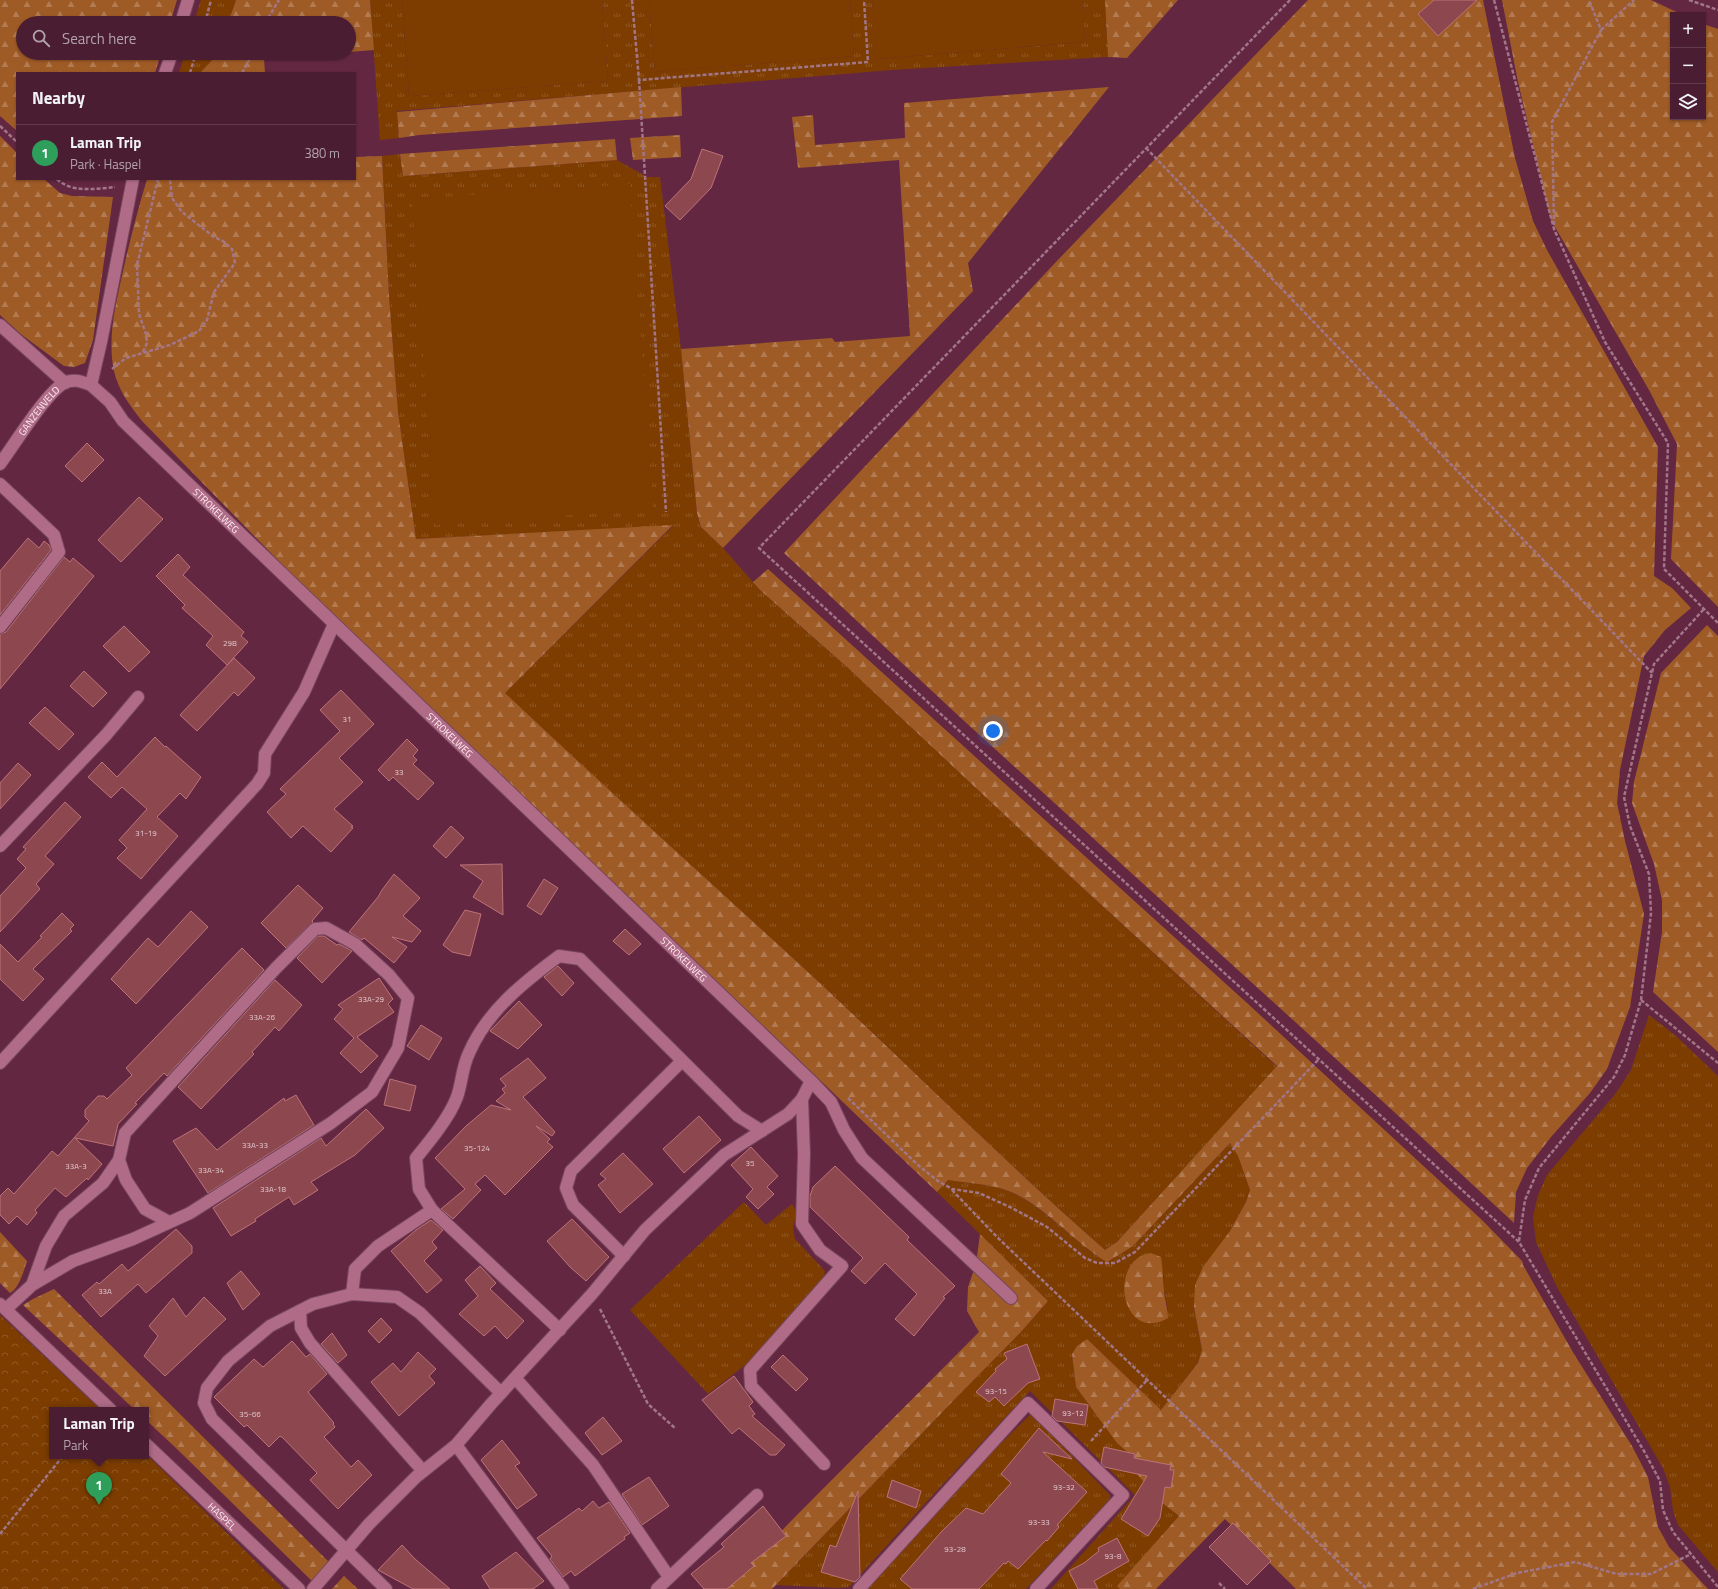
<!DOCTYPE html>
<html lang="en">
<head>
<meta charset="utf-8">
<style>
  :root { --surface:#4b1d32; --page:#52263a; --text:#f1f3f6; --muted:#b2a2ac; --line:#623b4d; --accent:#db2777 }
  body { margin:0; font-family:"Titillium Web",sans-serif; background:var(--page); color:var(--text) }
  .controls { position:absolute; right:12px; top:12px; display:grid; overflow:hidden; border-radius:0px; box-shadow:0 1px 3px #0004 }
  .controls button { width:36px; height:36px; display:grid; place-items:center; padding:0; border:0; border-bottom:1px solid var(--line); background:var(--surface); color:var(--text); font:20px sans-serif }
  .you { position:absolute; left:993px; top:731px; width:14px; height:14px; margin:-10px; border:3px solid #fff; border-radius:50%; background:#1a73e8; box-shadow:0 0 0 6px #1a73e833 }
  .badge { display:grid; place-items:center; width:26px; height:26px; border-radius:50%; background:var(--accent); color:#fff; font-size:13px; font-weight:700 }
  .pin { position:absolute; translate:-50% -33px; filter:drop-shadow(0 1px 2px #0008) }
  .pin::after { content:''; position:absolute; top:21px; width:14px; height:12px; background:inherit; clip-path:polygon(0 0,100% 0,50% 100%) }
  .popup { position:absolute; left:49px; top:1407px; width:100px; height:52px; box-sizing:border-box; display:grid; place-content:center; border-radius:0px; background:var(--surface); filter:drop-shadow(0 1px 3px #0005); font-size:13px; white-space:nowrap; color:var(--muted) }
  .popup b { font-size:15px; color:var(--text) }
  .popup::after { content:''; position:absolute; left:50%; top:100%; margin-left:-8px; border:8px solid transparent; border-top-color:var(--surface) }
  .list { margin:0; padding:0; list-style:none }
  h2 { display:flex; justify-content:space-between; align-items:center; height:52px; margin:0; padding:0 16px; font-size:17px }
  h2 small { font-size:13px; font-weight:400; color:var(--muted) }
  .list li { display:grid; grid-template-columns:26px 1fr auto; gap:12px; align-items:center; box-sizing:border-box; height:56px; padding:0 16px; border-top:1px solid var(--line) }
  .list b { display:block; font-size:15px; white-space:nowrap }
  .list p { margin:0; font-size:13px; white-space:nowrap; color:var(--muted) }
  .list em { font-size:13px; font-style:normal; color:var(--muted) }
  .icon { flex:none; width:22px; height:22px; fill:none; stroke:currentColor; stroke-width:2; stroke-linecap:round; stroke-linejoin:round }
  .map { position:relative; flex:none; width:1718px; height:1589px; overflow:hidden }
  .search { position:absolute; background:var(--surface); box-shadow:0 1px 3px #0004; left:16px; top:16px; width:340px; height:44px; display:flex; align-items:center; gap:10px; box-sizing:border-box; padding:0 14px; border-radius:22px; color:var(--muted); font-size:15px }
  .panel { position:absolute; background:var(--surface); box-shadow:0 1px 3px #0004; left:16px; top:72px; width:340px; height:108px; border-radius:0px }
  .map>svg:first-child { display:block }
</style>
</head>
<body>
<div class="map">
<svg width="1718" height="1589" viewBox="0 0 1718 1589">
  <defs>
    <pattern id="grass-tufts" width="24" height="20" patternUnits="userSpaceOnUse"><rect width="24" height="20" fill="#7d3d00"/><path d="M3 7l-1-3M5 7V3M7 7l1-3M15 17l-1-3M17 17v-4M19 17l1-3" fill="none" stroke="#905926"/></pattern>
    <pattern id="forest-firs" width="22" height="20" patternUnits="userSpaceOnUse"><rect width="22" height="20" fill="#9f5b26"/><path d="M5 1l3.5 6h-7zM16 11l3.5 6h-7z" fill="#b27b51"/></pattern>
    <pattern id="park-crowns" width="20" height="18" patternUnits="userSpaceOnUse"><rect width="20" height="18" fill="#7d3d00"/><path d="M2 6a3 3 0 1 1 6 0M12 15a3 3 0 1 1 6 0" fill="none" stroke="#905926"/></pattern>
  </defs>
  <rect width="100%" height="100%" fill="#642742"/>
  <g fill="url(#grass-tufts)" fill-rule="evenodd">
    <polygon points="201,0 236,0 228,23 194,23"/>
    <polygon points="370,0 402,0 409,96 608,81 602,0 649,0 655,72 854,56 850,0 872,0 877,59 1085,42 1082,0 1105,0 1108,57 892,70 397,111 399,138 380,140"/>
    <polygon points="185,53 216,53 213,59 200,73 179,73"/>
    <path d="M400,154L403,176L617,160L647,177H660L681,349L697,513L701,527L723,548L759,589L847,667L1059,866L1277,1067L1117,1242L1105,1250C1008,1165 917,1074 823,986C717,888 609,792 505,693L673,526L416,539L398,412L389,296L382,156Z"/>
    <polygon points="1649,1015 1676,1036 1718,1076 1718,1572 1678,1525 1673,1511 1670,1487 1663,1468 1557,1287 1536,1242 1533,1217 1538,1195 1547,1175 1616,1093 1631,1070"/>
    <path d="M1230,1143L1238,1156L1250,1190L1246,1202L1230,1231L1194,1307L1202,1351L1198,1363L1161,1410L1087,1339L1072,1354L1076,1387L1089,1405L1133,1456V1469L1143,1481L1162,1484L1161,1502L1179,1516L1118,1586L1120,1589H1051L1135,1495L1030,1391L931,1497L849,1587L839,1588L776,1585L954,1400L1020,1333L1048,1301L937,1192L948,1180C970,1184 990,1183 1011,1192C1040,1205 1071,1237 1097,1256L1133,1246ZM1164,1275V1291L1168,1310L1155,1323C1136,1322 1130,1313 1125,1296Z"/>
    <polygon points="744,1202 766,1225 792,1204 797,1213 793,1227 795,1239 825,1271 823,1283 744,1366 708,1394 630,1310"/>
    <polygon points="1031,1414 1110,1495 1110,1499 1026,1589 866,1589 996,1448"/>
  </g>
  <g fill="url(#forest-firs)">
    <polygon points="0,0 177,0 170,23 23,23 23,53 161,53 155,73 17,73 17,131 0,116"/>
    <polygon points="236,0 370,0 374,50 349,52 349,23 228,23"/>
    <polygon points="1105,0 1178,0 1127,58 1108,57"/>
    <polygon points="1308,0 1483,0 1515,158 1533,221 1547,250 1658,447 1654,576 1672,588 1691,608 1665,630 1644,656 1620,770 1617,803 1625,841 1644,914 1630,1007 1607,1069 1590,1093 1551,1137 1527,1168 1516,1192 1514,1223 1403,1120 962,719 784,553 1054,264"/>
    <polygon points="1502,0 1651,0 1683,15 1673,15 1673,117 1703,117 1703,24 1718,29 1718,607 1671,559 1677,444 1649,390 1551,220 1518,82"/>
    <polygon points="216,53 331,53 264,59 265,73 200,73 213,59"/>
    <polygon points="681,87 682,116 419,135 399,138 397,112"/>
    <polygon points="1109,87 968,263 973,291 723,548 701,527 697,513 681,349 832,338 835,342 910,336 899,160 798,168 792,117 813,115 815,145 905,138 904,103"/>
    <polygon points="680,135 681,157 633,160 630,138"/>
    <polygon points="0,136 17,153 17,179 44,179 60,193 72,196 113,197 93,340 85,363 74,367 64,366 22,335 0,315"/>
    <polygon points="615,139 617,160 403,176 400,154"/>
    <path d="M382,156L389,296L398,412L416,539L673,525L505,693C610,792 717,888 823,986C917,1074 1008,1165 1105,1250L1117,1242L1277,1066L1059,866L847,667L759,589L753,582L768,569L1247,1003L1482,1220L1522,1261L1523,1265L1574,1354L1632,1446L1648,1477L1658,1527L1669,1547L1708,1589H1296L1225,1519L1156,1589H1120L1117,1586L1179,1516L1161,1502L1162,1484L1143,1481L1133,1469L1132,1456L1117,1443L1076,1387L1072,1354L1077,1346L1087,1339L1161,1410L1198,1363L1202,1350L1194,1307L1195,1285L1203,1267L1230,1231L1246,1202L1250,1190L1238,1156L1230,1143L1133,1246L1107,1262C1074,1243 1046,1207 1011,1192C989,1183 971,1184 948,1180L937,1192L310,593L142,421C131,407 118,390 114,371C107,338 116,303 123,271C130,240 138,209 147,179H355V157Z"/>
    <polygon points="1707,625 1718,636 1718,1052 1653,992 1662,932 1662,900 1654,864 1632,803 1634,782 1661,673"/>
    <path d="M0,1232L27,1261C24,1270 19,1289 10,1293L0,1283Z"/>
    <polygon points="980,1234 1048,1301 1020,1333 954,1400 772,1589 726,1589 792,1520 979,1332 967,1311 968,1287 976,1264"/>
    <path d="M1151,1253L1161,1257C1163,1269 1163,1280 1164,1292C1165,1301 1168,1309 1168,1318C1164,1320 1159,1323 1154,1323C1118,1327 1112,1258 1151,1253Z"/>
    <polygon points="54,1289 330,1563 313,1582 177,1449 146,1420 146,1410 135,1410 23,1305 33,1299"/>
    <polygon points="344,1576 358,1589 332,1589"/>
  </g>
  <polygon fill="url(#park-crowns)" points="0,1315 101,1410 52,1410 52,1456 146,1456 146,1454 284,1589 0,1589"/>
  <g fill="#7d3d00">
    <polygon points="402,0 602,0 608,81 409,96"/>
    <polygon points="649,0 850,0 854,56 655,72"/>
    <polygon points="872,0 1082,0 1085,42 876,59"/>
    <polygon points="630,184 653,509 435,525 412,199"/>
  </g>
  <g fill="#8d484f" stroke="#bc7379">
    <polygon points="1434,0 1477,0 1438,36 1418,14"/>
    <polygon points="702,149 723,156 711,188 680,220 665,206 691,179"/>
    <polygon points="87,443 104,460 82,482 65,466"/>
    <polygon points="139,497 163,519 121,562 98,540"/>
    <polygon points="28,538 39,548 44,541 49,545 51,550 0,615 0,571"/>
    <polygon points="178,554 190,567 183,575 244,632 241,636 248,642 227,665 206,645 213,636 182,608 185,605 156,576"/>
    <polygon points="64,557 70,562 73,558 94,576 0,689 0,634 6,632"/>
    <polygon points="124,626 150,652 129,672 103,646"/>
    <polygon points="234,658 255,678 238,696 234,692 197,731 180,715"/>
    <polygon points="84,671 107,693 93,707 70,686"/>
    <polygon points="341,690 374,724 339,758 363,782 334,809 353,826 351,827 353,828 331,852 303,826 291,838 267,812 286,794 280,789 340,731 320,710"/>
    <polygon points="45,707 74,734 59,750 29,723"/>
    <polygon points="155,737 165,747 166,746 201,777 186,799 180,793 157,817 178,836 141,879 117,858 127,848 119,840 147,809 122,787 111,798 88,777 102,762 117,777"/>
    <polygon points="407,739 418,750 413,756 417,760 413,764 434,783 418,800 393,777 389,781 378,770"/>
    <polygon points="18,763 31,775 0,809 0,783"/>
    <polygon points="65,802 81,817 45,856 54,864 36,884 40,889 0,932 0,896 26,868 17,859 26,849 23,847"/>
    <polygon points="451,826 464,838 446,858 433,846"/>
    <polygon points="502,864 503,915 473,897 483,881 460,865"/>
    <polygon points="394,874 420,898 403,916 421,931 412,942 392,937 407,947 394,963 364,938 362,940 349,932 378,897 382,890"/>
    <polygon points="544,879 558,888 541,915 527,906"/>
    <polygon points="298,885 323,908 312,921 313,922 286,948 261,923"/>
    <polygon points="465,910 481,914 470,956 452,952 443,945"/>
    <polygon points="191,911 208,927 136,1004 111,979 148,938 158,947"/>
    <polygon points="62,913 74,925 70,929 72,931 33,969 44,979 23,1001 0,979 0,944 18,962 42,937 40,936"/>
    <polygon points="625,929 641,944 629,955 613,941"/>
    <polygon points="318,936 324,936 337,945 339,944 352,951 322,983 297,958"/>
    <polygon points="242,948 264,970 167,1076 164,1073 135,1103 137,1104 118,1124 113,1146 75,1138 102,1164 88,1180 87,1178 66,1197 55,1188 35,1210 37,1213 27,1225 17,1216 9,1224 0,1215 0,1196 8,1188 14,1194 52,1151 58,1156 89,1121 85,1117 85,1110 98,1096 104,1096 107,1099 132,1075 126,1068"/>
    <polygon points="558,966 574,983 562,996 544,977"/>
    <polygon points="379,978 393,999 388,1004 394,1012 357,1037 378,1056 361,1073 340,1053 354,1038 334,1019 343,1009 338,1005"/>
    <polygon points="275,980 302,1005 279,1031 275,1027 252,1052 254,1054 201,1109 178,1087"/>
    <polygon points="519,1001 542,1025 518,1049 490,1031"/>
    <polygon points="421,1025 442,1038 429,1060 407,1046"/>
    <polygon points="528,1058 546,1078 523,1097 555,1132 552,1136 536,1126 550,1139 547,1142 553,1147 505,1195 485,1175 475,1184 481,1190 453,1219 441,1209 465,1189 435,1158 466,1126 491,1105 511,1110 496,1101 505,1093 502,1089 506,1086 500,1079"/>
    <polygon points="390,1079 416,1086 410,1111 384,1105"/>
    <polygon points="296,1095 314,1125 208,1193 173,1141 196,1128 217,1150 284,1098 285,1101"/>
    <polygon points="366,1109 384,1128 355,1155 311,1182 318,1190 294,1205 289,1197 255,1219 256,1221 231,1236 213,1208 321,1138 326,1146"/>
    <polygon points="699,1116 721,1140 684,1173 663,1149"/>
    <polygon points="751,1147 778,1176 767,1187 774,1194 758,1209 746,1197 753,1189 731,1165"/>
    <polygon points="623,1153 653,1184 620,1213 598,1185 606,1179 600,1174"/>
    <polygon points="835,1166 909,1237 907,1240 955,1286 943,1297 945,1298 914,1336 895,1319 917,1294 885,1263 865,1284 851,1271 863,1258 810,1207 810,1196 813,1187"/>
    <polygon points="572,1219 609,1257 586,1281 570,1267 547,1241"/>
    <polygon points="431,1220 443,1230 432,1242 437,1248 424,1261 442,1280 427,1293 391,1251 416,1230"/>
    <polygon points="176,1229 192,1246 192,1253 146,1293 138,1284 101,1317 82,1295 97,1282 99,1284 122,1264 128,1271"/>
    <polygon points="480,1266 496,1283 490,1289 524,1321 507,1339 495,1326 484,1336 459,1314 478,1296 465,1280"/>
    <polygon points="241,1271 260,1294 243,1310 227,1283"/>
    <polygon points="204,1297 226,1319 165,1376 144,1356 158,1336 149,1326 173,1298 186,1317"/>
    <polygon points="381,1318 392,1330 379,1343 368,1331"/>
    <polygon points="332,1333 347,1355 338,1363 321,1344"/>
    <polygon points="292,1341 306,1357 310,1354 327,1374 308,1392 334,1423 333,1424 335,1427 324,1437 351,1467 358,1460 372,1475 338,1509 310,1480 317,1473 283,1438 280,1436 269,1447 247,1425 244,1427 214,1397 254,1359 263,1367"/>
    <polygon points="1027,1344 1040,1379 1028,1383 1004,1406 995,1397 989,1402 976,1392 996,1371 995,1369 1007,1359 1004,1353"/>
    <polygon points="418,1352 436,1369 429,1376 435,1383 399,1416 371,1382 393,1363 401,1372"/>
    <polygon points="783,1355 808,1379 796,1391 771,1367"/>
    <polygon points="734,1376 753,1402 749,1406 755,1414 752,1416 785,1445 776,1455 770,1455 739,1428 732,1434 702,1400"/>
    <polygon points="1055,1399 1088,1405 1085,1425 1057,1421 1052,1416"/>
    <polygon points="603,1417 622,1441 602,1455 585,1433"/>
    <polygon points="1039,1428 1072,1459 1043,1452 1087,1492 1057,1525 1059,1527 1047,1541 1046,1540 1018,1569 1008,1561 1006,1564 1004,1563 979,1589 912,1589 900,1579 942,1531 966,1508 983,1514 1011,1483 1001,1474"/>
    <polygon points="502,1440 520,1463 515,1466 537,1495 517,1509 481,1460"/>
    <polygon points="1104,1447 1135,1454 1134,1458 1171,1465 1170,1470 1174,1470 1171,1488 1165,1487 1160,1518 1148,1536 1121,1519 1147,1476 1104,1467 1101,1463"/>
    <polygon points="649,1477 669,1506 642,1525 622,1494"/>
    <polygon points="892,1480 921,1491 916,1508 887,1497"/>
    <polygon points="858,1491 860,1577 855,1582 821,1572 830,1545 836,1547"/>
    <polygon points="593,1501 599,1508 609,1502 630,1533 624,1537 625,1539 575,1576 571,1571 563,1577 550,1559 552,1556 537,1538 579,1508 582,1511"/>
    <polygon points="763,1506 786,1536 751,1563 754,1566 727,1589 704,1589 691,1574 724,1547 721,1544"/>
    <polygon points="1233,1523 1271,1561 1247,1585 1209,1547"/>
    <polygon points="1117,1538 1129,1561 1094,1581 1098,1589 1078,1589 1069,1571 1084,1563 1099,1551 1098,1548"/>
    <polygon points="402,1545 415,1559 450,1589 413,1589 378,1570"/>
    <polygon points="516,1552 544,1581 533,1589 490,1589 482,1576"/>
  </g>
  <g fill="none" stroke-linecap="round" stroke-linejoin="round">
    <g stroke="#76465d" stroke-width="14">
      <g id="minor">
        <polyline points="181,23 188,0"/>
        <polyline points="165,73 172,53"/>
        <path id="s1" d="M133,179L101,342L91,385L110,402L123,421L811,1081L831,1102L844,1130L862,1158L1011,1298"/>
        <polyline points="0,325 65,383"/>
        <path id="s2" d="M0,464C14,445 46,393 64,383C73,378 83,382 91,385"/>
        <polyline points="0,484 54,535 59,552 0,627"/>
        <polyline points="0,846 106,735 138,697"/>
        <polyline points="0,1063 257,784 264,773 265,754 304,692 334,624"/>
        <polyline points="802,1099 804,1154 802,1224 820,1250 842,1266 750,1370 751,1386 824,1464"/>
        <polyline points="119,1160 126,1180 145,1209 169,1222"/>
        <path d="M432,1210L419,1189L416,1158C430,1141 449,1118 457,1097C462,1083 462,1067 469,1053C487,1011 524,982 559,956L580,959L738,1116L762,1131"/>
        <polyline points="624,1256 573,1205 566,1188 571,1171 682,1061"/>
        <polyline points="352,1294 355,1269 378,1246 432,1210 560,1330"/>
        <polyline points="0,1304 111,1410"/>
        <polyline points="6,1309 32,1285 73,1261 133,1239 190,1213 331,1123 372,1092 398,1048 408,998 389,975 355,944 326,928 315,929 276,968 125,1133 119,1160 103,1183 64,1216 46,1246 32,1285"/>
        <polyline points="300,1311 301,1328 310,1343 423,1471"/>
        <polyline points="516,1379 593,1465 669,1577"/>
        <path id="s3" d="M146,1444L299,1589"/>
        <polyline points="456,1445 563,1589"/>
        <polyline points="313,1589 369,1524 416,1477 456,1445 491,1404 592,1294 645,1230 724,1155 788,1114 802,1099 811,1081"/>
        <polyline points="386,1589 212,1419 204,1403 207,1388 228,1361 270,1326 313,1304 352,1294 397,1297 420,1313 501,1393"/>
        <polyline points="657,1589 757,1495"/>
        <polyline points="859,1589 1028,1403 1123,1495 1036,1589"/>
      </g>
    </g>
    <g stroke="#a17689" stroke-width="2.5" stroke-dasharray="4 2" stroke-linecap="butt">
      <polyline points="632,0 639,80 868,62 864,0"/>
      <polyline points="1290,0 759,548 1519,1242 1644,1451 1660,1481 1663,1510 1673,1532 1718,1587"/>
      <polyline points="1494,0 1554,229 1605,342 1668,443 1664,569 1718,623"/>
      <polyline points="1689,0 1718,10"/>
      <polyline points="205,23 211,0"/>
      <polyline points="265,23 279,0"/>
      <polyline points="1601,30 1634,0"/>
      <polyline points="190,73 196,53"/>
      <polyline points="242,73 253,53"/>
      <polyline points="639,80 666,512"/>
      <polyline points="0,126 17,142"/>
      <polyline points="1146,148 1652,673"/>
      <path d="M57,179C71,193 96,189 115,187"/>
      <polyline points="1554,225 1552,122 1601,30 1589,0"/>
      <polyline points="143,352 147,343 146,334 139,314 137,265 158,179"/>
      <polyline points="112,369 126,358 170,345 199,331 207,320 214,292 235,263 232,249 223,241 214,237 182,212 172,198 170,179"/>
      <polyline points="1641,1000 1718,1063"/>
      <polyline points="848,1098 918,1165 938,1181 952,1189 979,1193 1012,1208 1047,1227 1085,1258 1097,1263 1115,1263 1135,1252 1319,1059"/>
      <polyline points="952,1190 997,1237 1367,1589"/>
      <polyline points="1519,1241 1525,1200 1539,1168 1614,1077 1625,1055 1641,1000 1651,913 1649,874 1630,826 1624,797 1654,664 1704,609"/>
      <polyline points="600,1309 648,1404 676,1429"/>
      <polyline points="1091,1441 1147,1380"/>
      <polyline points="0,1534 63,1456"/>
      <polyline points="1219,1583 1225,1589"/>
      <polyline points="1473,1589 1517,1573 1575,1562 1617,1574 1651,1574 1691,1554"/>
    </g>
    <use href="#minor" stroke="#b06c87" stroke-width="12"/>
  </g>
  <g text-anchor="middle" stroke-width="4" stroke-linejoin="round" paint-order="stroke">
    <g font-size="8" fill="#e1c4ca">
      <text x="230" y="646">29B</text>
      <text x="347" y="722">31</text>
      <text x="399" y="775">33</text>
      <text x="146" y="836">31-19</text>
      <text x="371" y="1002">33A-29</text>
      <text x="262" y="1020">33A-26</text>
      <text x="255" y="1148">33A-33</text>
      <text x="477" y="1151">35-124</text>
      <text x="750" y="1166">35</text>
      <text x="76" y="1169">33A-3</text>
      <text x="211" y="1173">33A-34</text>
      <text x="273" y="1192">33A-18</text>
      <text x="105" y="1294">33A</text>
      <text x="996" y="1394">93-15</text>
      <text x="1073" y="1416">93-12</text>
      <text x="250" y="1417">35-66</text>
      <text x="1064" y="1490">93-32</text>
      <text x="1039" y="1525">93-33</text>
      <text x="955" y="1552">93-28</text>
      <text x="1113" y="1559">93-8</text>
    </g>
    <g font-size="10" fill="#fdedf3" stroke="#642742">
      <text dy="4" stroke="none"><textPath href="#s2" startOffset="66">GANZENVELD</textPath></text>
      <text dy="4" stroke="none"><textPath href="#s1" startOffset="388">STROKELWEG</textPath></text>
      <text dy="4" stroke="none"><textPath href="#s1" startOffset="712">STROKELWEG</textPath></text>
      <text dy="4" stroke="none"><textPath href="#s1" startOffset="1036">STROKELWEG</textPath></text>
      <text dy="4" stroke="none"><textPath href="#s3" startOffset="105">HASPEL</textPath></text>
    </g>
  </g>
</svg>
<div class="controls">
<button>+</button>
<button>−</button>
<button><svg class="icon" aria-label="layers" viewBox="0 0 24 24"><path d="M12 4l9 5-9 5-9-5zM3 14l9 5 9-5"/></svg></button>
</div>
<div class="you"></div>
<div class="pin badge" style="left:99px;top:1505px;background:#2e9e5b">1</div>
<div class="popup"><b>Laman Trip</b>Park</div>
<div class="search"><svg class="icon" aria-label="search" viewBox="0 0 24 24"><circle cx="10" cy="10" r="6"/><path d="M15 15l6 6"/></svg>Search here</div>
<section class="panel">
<h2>Nearby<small></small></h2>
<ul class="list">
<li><span class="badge" style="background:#2e9e5b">1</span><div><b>Laman Trip</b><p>Park · Haspel</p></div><em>380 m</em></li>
</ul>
</section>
</div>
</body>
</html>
